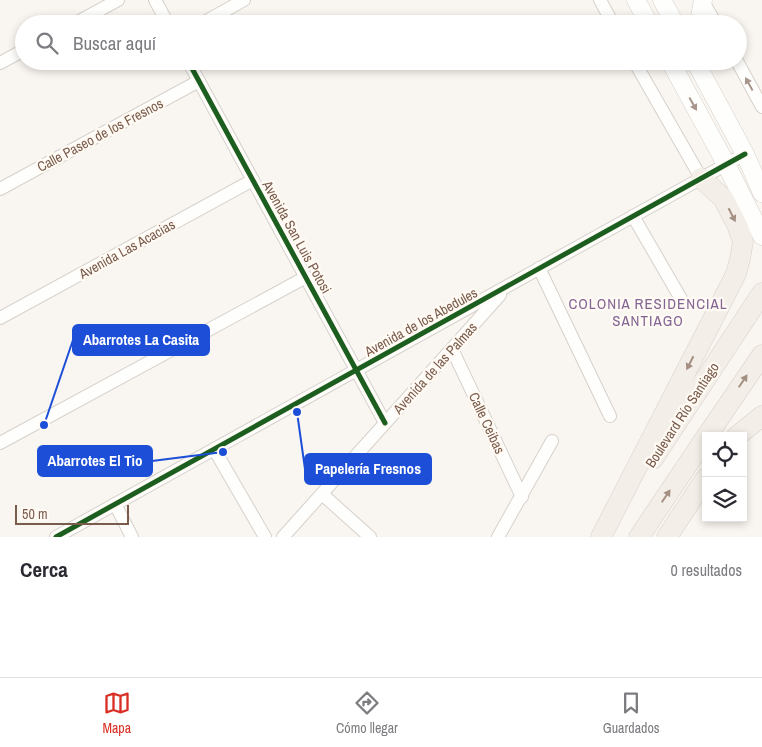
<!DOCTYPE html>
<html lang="es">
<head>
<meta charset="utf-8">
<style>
  :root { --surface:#fff; --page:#f2f2f3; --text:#2b2b33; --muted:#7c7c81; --line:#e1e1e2; --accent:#d93025 }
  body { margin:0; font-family:"Archivo Narrow",sans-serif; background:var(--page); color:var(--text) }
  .controls { position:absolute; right:15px; bottom:15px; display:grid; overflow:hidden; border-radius:0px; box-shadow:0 2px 8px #0003 }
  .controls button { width:45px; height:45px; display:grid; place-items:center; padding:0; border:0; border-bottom:1px solid var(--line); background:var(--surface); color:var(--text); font:25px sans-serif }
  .scale { position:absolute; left:15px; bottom:12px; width:114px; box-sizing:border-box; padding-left:5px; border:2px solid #7a5c4d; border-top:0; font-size:14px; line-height:18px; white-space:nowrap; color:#7a5c4d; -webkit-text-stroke:4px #fffaf3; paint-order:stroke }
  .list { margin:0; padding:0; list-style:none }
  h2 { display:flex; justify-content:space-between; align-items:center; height:65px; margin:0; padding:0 20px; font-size:21px }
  h2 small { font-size:16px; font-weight:400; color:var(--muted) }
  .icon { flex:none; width:28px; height:28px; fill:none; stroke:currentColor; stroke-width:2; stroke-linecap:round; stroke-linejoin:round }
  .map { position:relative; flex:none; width:762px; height:537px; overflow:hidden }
  .search { position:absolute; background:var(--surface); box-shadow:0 2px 8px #0003; left:15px; right:15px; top:15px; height:55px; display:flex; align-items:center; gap:12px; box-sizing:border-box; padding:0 18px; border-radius:28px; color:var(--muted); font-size:19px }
  .sheet { height:140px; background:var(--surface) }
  nav { display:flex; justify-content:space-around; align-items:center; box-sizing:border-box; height:70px; border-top:1px solid var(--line); background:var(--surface); font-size:14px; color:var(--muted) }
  nav a { display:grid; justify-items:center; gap:2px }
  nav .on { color:var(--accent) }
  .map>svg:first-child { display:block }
</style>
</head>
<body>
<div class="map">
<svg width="762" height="537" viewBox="0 0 762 537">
  <rect width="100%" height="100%" fill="#f9f5f0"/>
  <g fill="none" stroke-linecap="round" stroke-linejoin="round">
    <g stroke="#d7d1cb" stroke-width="14">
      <g id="street">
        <polyline points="155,0 168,24"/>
        <polyline points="600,0 613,24"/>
        <polyline points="702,0 716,24"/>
        <polyline points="74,24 118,0"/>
        <polyline points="201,24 244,0"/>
        <polyline points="188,61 385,423"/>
        <polyline points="634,61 701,178"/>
        <polyline points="737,61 762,107"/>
        <polyline points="0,63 24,50"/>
        <polyline points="0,189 199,81"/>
        <polyline points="633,216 684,304"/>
        <polyline points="539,268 610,416"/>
        <polyline points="0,318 253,180"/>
        <polyline points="452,349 522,497"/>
        <polyline points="0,443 306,277"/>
        <polyline points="214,449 265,537"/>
        <polyline points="322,494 370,537"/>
        <polyline points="115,504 132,537"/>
        <polyline points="56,537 745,154"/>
        <polyline points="283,537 500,295"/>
        <polyline points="498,537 552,441"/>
      </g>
    </g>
    <g stroke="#d9d2cb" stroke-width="19">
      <g id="secondary">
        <polyline points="636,0 649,24"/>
        <polyline points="662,0 675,24"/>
        <polyline points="699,24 703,0"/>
        <polyline points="670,61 726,164 762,236"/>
        <polyline points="695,61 745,154 762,193"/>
      </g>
    </g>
    <g stroke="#dad1cc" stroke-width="21">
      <g id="primary">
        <polyline points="707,436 762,355"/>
        <polyline points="737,436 762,416"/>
        <polyline points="653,459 762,293"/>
        <polyline points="601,537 736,274 740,259 743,241 737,225 723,198 701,178"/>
        <polyline points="639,537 706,437"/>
        <polyline points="667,537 706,478"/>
      </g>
    </g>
    <use href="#street" stroke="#fefefd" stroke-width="12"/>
    <use href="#secondary" stroke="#fefefd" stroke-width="18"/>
    <use href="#primary" stroke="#f3eee8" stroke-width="20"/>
    <g stroke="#fffaf3" stroke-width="8">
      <g id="cycleway">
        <polyline points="188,61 385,423"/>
        <polyline points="56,537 745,154"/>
      </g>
    </g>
    <use href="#cycleway" stroke="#1b5e20" stroke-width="5"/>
  </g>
  <defs><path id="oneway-solid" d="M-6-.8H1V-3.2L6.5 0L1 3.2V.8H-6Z" transform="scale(1.25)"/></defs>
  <g fill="#a8958b">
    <use href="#oneway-solid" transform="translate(749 84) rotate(-119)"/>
    <use href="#oneway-solid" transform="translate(693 104) rotate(61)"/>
  </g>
  <g fill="#a48f83">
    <use href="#oneway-solid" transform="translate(732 215) rotate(63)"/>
    <use href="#oneway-solid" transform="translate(690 363) rotate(117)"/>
    <use href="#oneway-solid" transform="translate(743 381) rotate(-56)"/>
    <use href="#oneway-solid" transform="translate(666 496) rotate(-56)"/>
  </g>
  <g text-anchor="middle" stroke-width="4.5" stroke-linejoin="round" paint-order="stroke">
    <g font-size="14" fill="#7a5c4d" stroke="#fffaf3">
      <text transform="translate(100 135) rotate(-28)" y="5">Calle Paseo de los Fresnos</text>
      <text transform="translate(297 237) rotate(61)" y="5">Avenida San Luis Potosi</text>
      <text transform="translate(127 249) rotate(-29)" y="5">Avenida Las Acacias</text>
      <text transform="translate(421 322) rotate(-29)" y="5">Avenida de los Abedules</text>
      <text transform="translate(435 368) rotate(-48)" y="5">Avenida de las Palmas</text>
      <text transform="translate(682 415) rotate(-57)" y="5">Boulevard Río Santiago</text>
      <text transform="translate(487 423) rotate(65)" y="5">Calle Ceibas</text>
    </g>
    <g font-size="15" letter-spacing="1" fill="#846695" stroke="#fffaf3">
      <text x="648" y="309">COLONIA RESIDENCIAL<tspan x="648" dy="17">SANTIAGO</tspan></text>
    </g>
  </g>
  <path fill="none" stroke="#1d4ed8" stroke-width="2" d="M44 425L73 340M223 452L152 461M297 412L305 469"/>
  <g fill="#1d4ed8" stroke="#fffaf3" stroke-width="2">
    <circle cx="44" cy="425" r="5"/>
    <circle cx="223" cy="452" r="5"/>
    <circle cx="297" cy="412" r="5"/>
  </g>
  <g fill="#1d4ed8" stroke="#1d4ed8" stroke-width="2">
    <rect x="73" y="325" width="136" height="30" rx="5"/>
    <rect x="38" y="446" width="114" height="30" rx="5"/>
    <rect x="305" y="454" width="126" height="30" rx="5"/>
  </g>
  <g font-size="15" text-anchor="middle" font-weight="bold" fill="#fff">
    <text x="141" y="345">Abarrotes La Casita</text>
    <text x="95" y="466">Abarrotes El Tio</text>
    <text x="368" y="474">Papelería Fresnos</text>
  </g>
</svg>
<div class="controls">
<button><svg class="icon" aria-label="locate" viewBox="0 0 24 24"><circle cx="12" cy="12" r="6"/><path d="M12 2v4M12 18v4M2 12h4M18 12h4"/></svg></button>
<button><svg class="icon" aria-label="layers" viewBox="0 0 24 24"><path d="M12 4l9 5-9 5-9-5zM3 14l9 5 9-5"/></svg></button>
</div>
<div class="scale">50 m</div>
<div class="search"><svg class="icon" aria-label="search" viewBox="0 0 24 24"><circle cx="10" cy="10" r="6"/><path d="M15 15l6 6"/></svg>Buscar aquí</div>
</div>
<section class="sheet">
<h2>Cerca<small>0 resultados</small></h2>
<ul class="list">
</ul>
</section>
<nav>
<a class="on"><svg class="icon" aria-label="map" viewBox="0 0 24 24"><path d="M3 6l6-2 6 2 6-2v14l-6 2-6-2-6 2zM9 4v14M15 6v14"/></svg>Mapa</a>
<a><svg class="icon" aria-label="directions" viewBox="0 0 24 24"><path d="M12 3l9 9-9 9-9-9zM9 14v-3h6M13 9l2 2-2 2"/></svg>Cómo llegar</a>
<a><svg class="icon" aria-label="saved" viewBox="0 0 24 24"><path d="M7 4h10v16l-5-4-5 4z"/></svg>Guardados</a>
</nav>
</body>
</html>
